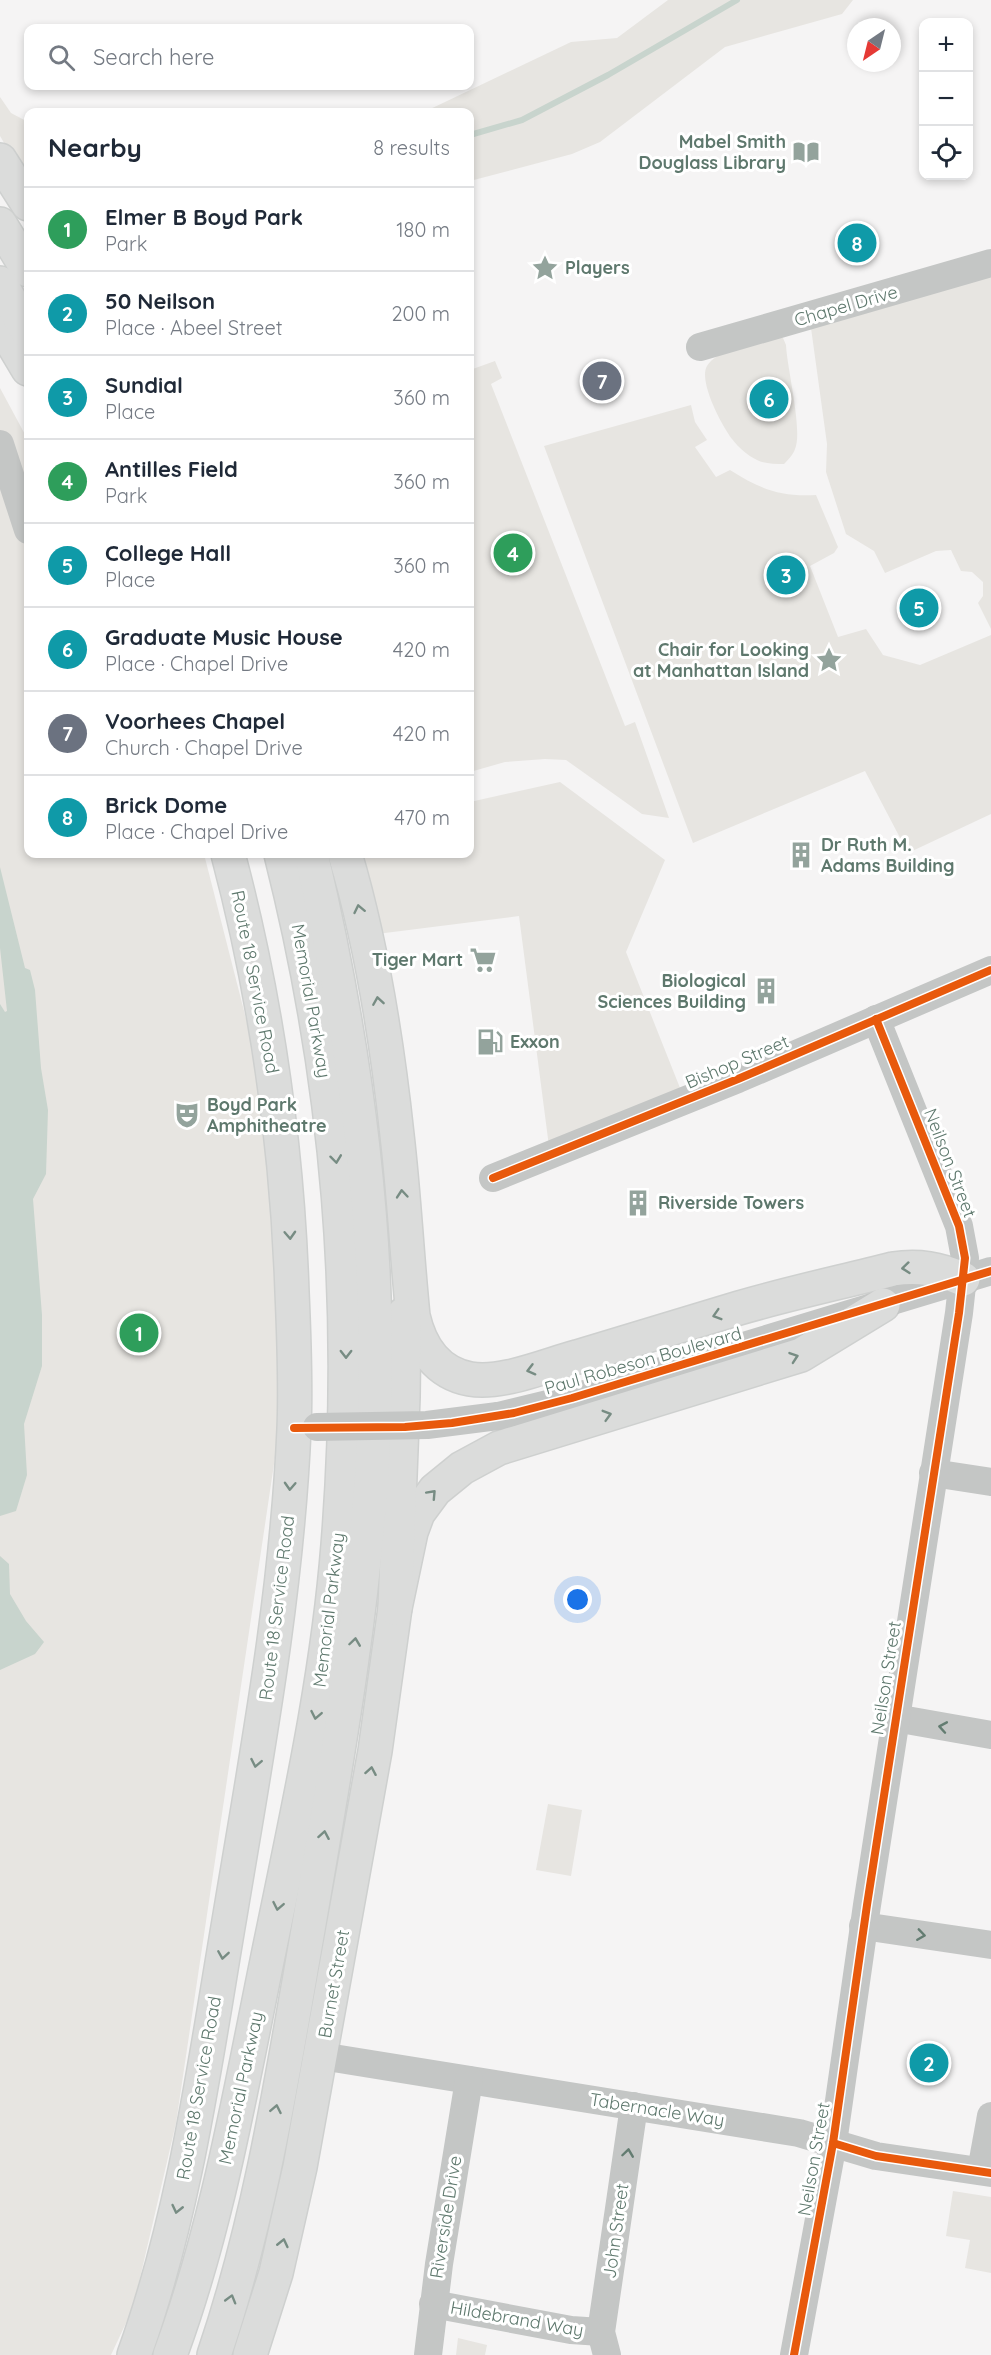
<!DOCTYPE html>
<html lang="en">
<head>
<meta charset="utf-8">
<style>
  :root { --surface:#fff; --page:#f6f6f7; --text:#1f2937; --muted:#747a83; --line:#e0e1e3; --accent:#536064 }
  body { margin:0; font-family:Quicksand,sans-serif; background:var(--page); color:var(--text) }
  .controls { position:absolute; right:18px; top:18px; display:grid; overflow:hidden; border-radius:12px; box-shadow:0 3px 9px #0003 }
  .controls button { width:54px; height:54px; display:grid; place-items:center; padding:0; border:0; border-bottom:2px solid var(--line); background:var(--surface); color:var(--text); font:30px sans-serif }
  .compass { position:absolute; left:847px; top:18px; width:54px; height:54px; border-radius:50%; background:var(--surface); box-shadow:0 3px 9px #0003; rotate:215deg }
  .you { position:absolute; left:578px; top:1600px; width:21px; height:21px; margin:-15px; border:4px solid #fff; border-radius:50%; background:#1a73e8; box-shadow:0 0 0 9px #1a73e833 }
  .badge { display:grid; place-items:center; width:39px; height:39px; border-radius:50%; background:var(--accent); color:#fff; font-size:20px; font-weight:700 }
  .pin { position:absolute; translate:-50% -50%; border:3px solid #fff; box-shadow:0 2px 6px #0006 }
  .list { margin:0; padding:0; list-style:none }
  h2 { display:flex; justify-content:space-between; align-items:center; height:78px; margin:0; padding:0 24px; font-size:26px }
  h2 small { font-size:20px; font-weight:400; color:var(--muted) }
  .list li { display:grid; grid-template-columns:39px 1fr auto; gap:18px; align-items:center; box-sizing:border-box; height:84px; padding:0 24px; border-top:2px solid var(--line) }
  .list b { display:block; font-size:22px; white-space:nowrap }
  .list p { margin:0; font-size:20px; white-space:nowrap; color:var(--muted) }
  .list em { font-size:20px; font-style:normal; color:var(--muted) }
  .icon { flex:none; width:33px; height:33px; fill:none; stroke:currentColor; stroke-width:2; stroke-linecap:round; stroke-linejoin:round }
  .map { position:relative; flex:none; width:991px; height:2355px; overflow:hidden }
  .search { position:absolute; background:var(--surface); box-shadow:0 3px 9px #0003; left:24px; top:24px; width:450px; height:66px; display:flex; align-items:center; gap:15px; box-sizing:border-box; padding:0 21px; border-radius:12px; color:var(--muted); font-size:22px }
  .panel { position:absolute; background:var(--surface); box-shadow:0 3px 9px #0003; left:24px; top:108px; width:450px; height:750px; border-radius:12px }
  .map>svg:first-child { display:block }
</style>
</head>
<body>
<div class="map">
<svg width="991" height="2355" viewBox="0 0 991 2355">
  <rect width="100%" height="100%" fill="#f5f4f4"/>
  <g fill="#e7e5e1">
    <polygon points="668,0 853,0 842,14 725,47 600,142 572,154 470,181 470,112 424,112 571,42 617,38"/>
    <polygon points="0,97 11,113 28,122 28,183 0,136"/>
    <polygon points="991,275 991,629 978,603 983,596 983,582 972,572 961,571 951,550 936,551 885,573 874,551 846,534 826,472 827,444 811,328"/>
    <path d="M774,338H783L786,345C787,368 803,431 795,449C793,455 788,460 784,464C775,464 764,464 757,460C747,455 739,448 732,439C722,426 698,381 707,366C717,349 755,343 774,338Z"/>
    <polygon points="495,361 502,378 491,384 625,726 635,722 669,818 642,814 566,760 545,759 505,762 470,772 470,370"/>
    <polygon points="0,388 28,440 28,854 204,854 268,1105 281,1417 176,2123 133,2308 111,2355 0,2355"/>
    <path d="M691,405L695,422L707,440L695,447L716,477L730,470C760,489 780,497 816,495L838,547L834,553L810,566L838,637L866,629L883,655L920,665L991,635V814L908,853L865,771L693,843L544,446Z"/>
    <polygon points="560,782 665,860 626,952 684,1098 550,1154 519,916 377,934 356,854 470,854 470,802"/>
    <polygon points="548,1804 582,1810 571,1876 536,1870"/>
    <polygon points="953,2191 991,2197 991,2273 965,2268 970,2240 946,2236"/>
    <polygon points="458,2338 487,2345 485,2355 456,2355"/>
  </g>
  <g fill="#c8d4cd">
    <polygon points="0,867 25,968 30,970 35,990 41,1068 48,1110 46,1174 33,1199 42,1315 42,1366 24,1424 27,1475 16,1511 0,1516 0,1004 5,1012 7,1011 0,948"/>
    <polygon points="0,1556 9,1564 10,1594 26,1621 44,1642 35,1654 0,1670"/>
  </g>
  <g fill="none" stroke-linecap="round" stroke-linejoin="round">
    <polyline stroke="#c8d4cd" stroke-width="6" points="470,135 522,120 608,75 737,0"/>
    <g stroke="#ced0cf" stroke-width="36">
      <g id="major">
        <polyline points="0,322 28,369"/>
        <path d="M134,2355C185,2214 205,2062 230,1915C257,1753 287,1593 294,1429C296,1383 294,1337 292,1292C287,1143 266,997 228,854"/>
        <polyline points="250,2355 276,2273 300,2167 375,1751 395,1608 411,1532 418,1513 435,1490 462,1468 499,1448 801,1355 883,1305"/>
      </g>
    </g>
    <g stroke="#ced0cf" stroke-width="36">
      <g id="highway">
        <polyline points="0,160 28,204"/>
        <polyline points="0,224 28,270"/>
        <polyline points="0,283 28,332"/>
        <path d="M345,854C372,945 387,1041 397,1135C404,1195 407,1256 413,1316C420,1347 437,1373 470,1379C501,1385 547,1365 577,1357C631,1341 685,1324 739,1308C790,1293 842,1282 893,1269C919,1265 939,1269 963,1279"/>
        <polyline points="395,1608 403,1397 404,1314"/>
        <path d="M170,2355C217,2228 240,2093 267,1961C295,1823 327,1685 338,1545C357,1309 339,1083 281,854"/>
        <path d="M214,2355C261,2217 283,2073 308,1930C335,1771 364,1613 373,1453C384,1251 357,1049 311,854"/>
      </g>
    </g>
    <g stroke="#c4c6c5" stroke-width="28">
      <polyline points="700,347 991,263"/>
      <polyline points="0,444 28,530"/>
      <polyline points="493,1178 738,1079 991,970"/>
      <polyline points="498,1416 572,1398 991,1271"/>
      <polyline points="933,1473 991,1482"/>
      <polyline points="895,1718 991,1735"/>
      <polyline points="863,1926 991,1945"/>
      <polyline points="321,2056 799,2133 876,2156 991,2173"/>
      <polyline points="981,2171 991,2116"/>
      <polyline points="433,2304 571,2330 601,2332"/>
      <polyline points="428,2355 439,2264 469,2080"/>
      <polyline points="607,2355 601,2332 634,2106"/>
      <polyline points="794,2355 833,2143 867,1905 959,1313 965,1258 959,1226 876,1019"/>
    </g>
    <use href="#major" stroke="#dbdcdb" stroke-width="33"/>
    <use href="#highway" stroke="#dbdcdb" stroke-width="33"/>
    <polyline stroke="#c4c6c5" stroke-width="28" points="317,1427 427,1425 498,1416"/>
    <g stroke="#fff" stroke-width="11">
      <g id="cycleway">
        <polyline points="493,1178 738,1079 991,970"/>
        <polyline points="294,1428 405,1427 452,1423 514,1413 572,1398 991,1271"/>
        <polyline points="833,2143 876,2156 991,2173"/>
        <polyline points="794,2355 833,2143 867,1905 959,1313 965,1258 959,1226 876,1019"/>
      </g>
    </g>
    <use href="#cycleway" stroke="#e8590c" stroke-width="8"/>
  </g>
  <defs><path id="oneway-chevron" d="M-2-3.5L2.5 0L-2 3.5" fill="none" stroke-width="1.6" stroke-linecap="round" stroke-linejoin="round" transform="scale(1.5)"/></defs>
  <g stroke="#778c83">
    <use href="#oneway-chevron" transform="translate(359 909) rotate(-102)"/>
    <use href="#oneway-chevron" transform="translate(378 1001) rotate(-99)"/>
    <use href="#oneway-chevron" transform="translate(336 1159) rotate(83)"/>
    <use href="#oneway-chevron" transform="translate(402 1194) rotate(-95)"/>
    <use href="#oneway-chevron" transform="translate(290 1235) rotate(87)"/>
    <use href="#oneway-chevron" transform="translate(906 1268) rotate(174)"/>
    <use href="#oneway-chevron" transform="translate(717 1315) rotate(163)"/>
    <use href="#oneway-chevron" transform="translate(346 1354) rotate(90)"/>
    <use href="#oneway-chevron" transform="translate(794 1357) rotate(-19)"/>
    <use href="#oneway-chevron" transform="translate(531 1370) rotate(165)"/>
    <use href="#oneway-chevron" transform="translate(607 1415) rotate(-16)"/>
    <use href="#oneway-chevron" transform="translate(290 1486) rotate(93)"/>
    <use href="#oneway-chevron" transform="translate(432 1494) rotate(-47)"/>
    <use href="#oneway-chevron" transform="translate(355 1642) rotate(-82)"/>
    <use href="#oneway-chevron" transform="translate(316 1715) rotate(101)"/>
    <use href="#oneway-chevron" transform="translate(256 1763) rotate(101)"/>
    <use href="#oneway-chevron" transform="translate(371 1771) rotate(-80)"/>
    <use href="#oneway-chevron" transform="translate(324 1835) rotate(-80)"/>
    <use href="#oneway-chevron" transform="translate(278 1906) rotate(101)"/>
    <use href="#oneway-chevron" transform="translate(223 1955) rotate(99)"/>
    <use href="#oneway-chevron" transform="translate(276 2109) rotate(-79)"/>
    <use href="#oneway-chevron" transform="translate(177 2209) rotate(103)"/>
    <use href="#oneway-chevron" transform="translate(283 2243) rotate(-77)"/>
    <use href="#oneway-chevron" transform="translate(231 2299) rotate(-74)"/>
  </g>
  <g stroke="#637c71">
    <use href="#oneway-chevron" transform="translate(943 1727) rotate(-170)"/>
    <use href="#oneway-chevron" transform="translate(921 1935) rotate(8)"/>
    <use href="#oneway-chevron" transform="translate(628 2153) rotate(-82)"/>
  </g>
  <defs>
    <g id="library-bare" transform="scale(2.07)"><path d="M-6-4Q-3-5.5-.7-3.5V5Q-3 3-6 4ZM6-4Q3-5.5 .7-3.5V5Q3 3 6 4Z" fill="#93a39c" stroke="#fff" stroke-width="2.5" paint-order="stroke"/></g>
    <g id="sight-bare" transform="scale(2.07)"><path d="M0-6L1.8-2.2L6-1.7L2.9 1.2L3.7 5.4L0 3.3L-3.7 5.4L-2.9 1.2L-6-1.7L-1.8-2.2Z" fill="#93a39c" stroke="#fff" stroke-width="2.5" paint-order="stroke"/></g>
    <g id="building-bare" transform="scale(2.07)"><path d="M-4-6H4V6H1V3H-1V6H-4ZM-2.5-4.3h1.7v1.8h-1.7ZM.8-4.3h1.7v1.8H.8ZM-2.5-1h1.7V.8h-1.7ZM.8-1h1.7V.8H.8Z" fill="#93a39c" stroke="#fff" stroke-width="2.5" paint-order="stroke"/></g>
    <g id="supermarket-bare" transform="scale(2.07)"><path d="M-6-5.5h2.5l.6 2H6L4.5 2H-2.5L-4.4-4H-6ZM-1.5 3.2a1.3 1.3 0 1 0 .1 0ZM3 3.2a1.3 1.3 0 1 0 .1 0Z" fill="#93a39c" stroke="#fff" stroke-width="2.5" paint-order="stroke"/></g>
    <g id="fuel-bare" transform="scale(2.07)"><path d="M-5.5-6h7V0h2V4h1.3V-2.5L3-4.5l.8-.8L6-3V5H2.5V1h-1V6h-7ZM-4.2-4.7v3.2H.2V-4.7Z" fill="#93a39c" stroke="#fff" stroke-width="2.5" paint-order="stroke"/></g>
    <g id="theatre-bare" transform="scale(2.07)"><path d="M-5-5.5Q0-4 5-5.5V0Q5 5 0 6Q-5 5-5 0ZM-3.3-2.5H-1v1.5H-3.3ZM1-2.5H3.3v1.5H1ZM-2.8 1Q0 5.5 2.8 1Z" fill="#93a39c" stroke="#fff" stroke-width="2.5" paint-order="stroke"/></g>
  </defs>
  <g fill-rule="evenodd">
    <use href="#library-bare" x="806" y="152"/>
    <use href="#sight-bare" x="545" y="268"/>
    <use href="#sight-bare" x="829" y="660"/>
    <use href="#building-bare" x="801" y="855"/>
    <use href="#supermarket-bare" x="483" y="960"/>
    <use href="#building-bare" x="766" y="991"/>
    <use href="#fuel-bare" x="490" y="1042"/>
    <use href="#theatre-bare" x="187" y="1115"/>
    <use href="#building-bare" x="638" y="1203"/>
  </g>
  <g text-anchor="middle" stroke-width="6" stroke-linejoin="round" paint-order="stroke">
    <g font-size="18" font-weight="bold" fill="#5e786d" stroke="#fff" text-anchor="start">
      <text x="786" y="148" text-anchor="end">Mabel Smith<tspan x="786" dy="21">Douglass Library</tspan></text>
      <text x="565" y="274">Players</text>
      <text x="809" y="656" text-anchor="end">Chair for Looking<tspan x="809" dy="21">at Manhattan Island</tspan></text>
      <text x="821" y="851">Dr Ruth M.<tspan x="821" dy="21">Adams Building</tspan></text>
      <text x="463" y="966" text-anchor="end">Tiger Mart</text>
      <text x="746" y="987" text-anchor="end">Biological<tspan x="746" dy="21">Sciences Building</tspan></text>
      <text x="510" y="1048">Exxon</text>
      <text x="207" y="1111">Boyd Park<tspan x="207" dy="21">Amphitheatre</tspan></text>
      <text x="658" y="1209">Riverside Towers</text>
    </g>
    <g font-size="18" fill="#5e786d" stroke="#fff">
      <text transform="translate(846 306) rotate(-16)" y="6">Chapel Drive</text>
      <text transform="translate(255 982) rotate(79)" y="6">Route 18 Service Road</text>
      <text transform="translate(311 1001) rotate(80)" y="6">Memorial Parkway</text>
      <text transform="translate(737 1062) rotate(-23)" y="6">Bishop Street</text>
      <text transform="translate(950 1163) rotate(69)" y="6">Neilson Street</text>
      <text transform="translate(643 1361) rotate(-16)" y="6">Paul Robeson Boulevard</text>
      <text transform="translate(277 1608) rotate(-83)" y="6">Route 18 Service Road</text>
      <text transform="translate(329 1610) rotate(-83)" y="6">Memorial Parkway</text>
      <text transform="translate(886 1678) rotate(-81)" y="6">Neilson Street</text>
      <text transform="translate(334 1984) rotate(-80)" y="6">Burnet Street</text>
      <text transform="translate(199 2088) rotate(-80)" y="6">Route 18 Service Road</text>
      <text transform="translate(241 2088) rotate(-78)" y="6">Memorial Parkway</text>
      <text transform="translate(657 2110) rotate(9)" y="6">Tabernacle Way</text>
      <text transform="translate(814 2159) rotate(-80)" y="6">Neilson Street</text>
      <text transform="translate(446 2217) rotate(-81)" y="6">Riverside Drive</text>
      <text transform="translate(616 2231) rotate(-82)" y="6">John Street</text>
      <text transform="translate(517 2319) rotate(10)" y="6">Hildebrand Way</text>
    </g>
  </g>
</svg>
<div class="controls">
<button>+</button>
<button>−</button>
<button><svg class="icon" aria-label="locate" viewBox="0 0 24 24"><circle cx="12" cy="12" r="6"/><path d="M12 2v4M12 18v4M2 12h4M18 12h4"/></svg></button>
</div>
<svg class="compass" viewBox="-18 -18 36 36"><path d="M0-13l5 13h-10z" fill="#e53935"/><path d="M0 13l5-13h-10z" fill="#747a83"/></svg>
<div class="you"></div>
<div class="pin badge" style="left:139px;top:1333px;background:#2e9e5b">1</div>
<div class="pin badge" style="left:929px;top:2063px;background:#0f9aa8">2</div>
<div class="pin badge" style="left:786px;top:575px;background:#0f9aa8">3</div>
<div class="pin badge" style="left:513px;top:553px;background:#2e9e5b">4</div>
<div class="pin badge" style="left:919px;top:608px;background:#0f9aa8">5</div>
<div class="pin badge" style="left:769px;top:399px;background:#0f9aa8">6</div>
<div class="pin badge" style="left:602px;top:381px;background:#6b7280">7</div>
<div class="pin badge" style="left:857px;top:243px;background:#0f9aa8">8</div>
<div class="search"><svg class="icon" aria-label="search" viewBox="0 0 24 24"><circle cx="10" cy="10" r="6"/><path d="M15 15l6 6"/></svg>Search here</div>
<section class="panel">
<h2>Nearby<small>8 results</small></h2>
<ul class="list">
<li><span class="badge" style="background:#2e9e5b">1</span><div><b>Elmer B Boyd Park</b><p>Park</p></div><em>180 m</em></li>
<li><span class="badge" style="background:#0f9aa8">2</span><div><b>50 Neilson</b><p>Place · Abeel Street</p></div><em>200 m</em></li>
<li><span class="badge" style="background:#0f9aa8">3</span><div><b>Sundial</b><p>Place</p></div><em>360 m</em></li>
<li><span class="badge" style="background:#2e9e5b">4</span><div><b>Antilles Field</b><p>Park</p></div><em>360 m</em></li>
<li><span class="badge" style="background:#0f9aa8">5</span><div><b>College Hall</b><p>Place</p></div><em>360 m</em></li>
<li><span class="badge" style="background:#0f9aa8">6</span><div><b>Graduate Music House</b><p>Place · Chapel Drive</p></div><em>420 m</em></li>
<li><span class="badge" style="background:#6b7280">7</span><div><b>Voorhees Chapel</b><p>Church · Chapel Drive</p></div><em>420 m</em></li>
<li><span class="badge" style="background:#0f9aa8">8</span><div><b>Brick Dome</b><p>Place · Chapel Drive</p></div><em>470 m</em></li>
</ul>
</section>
</div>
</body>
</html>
